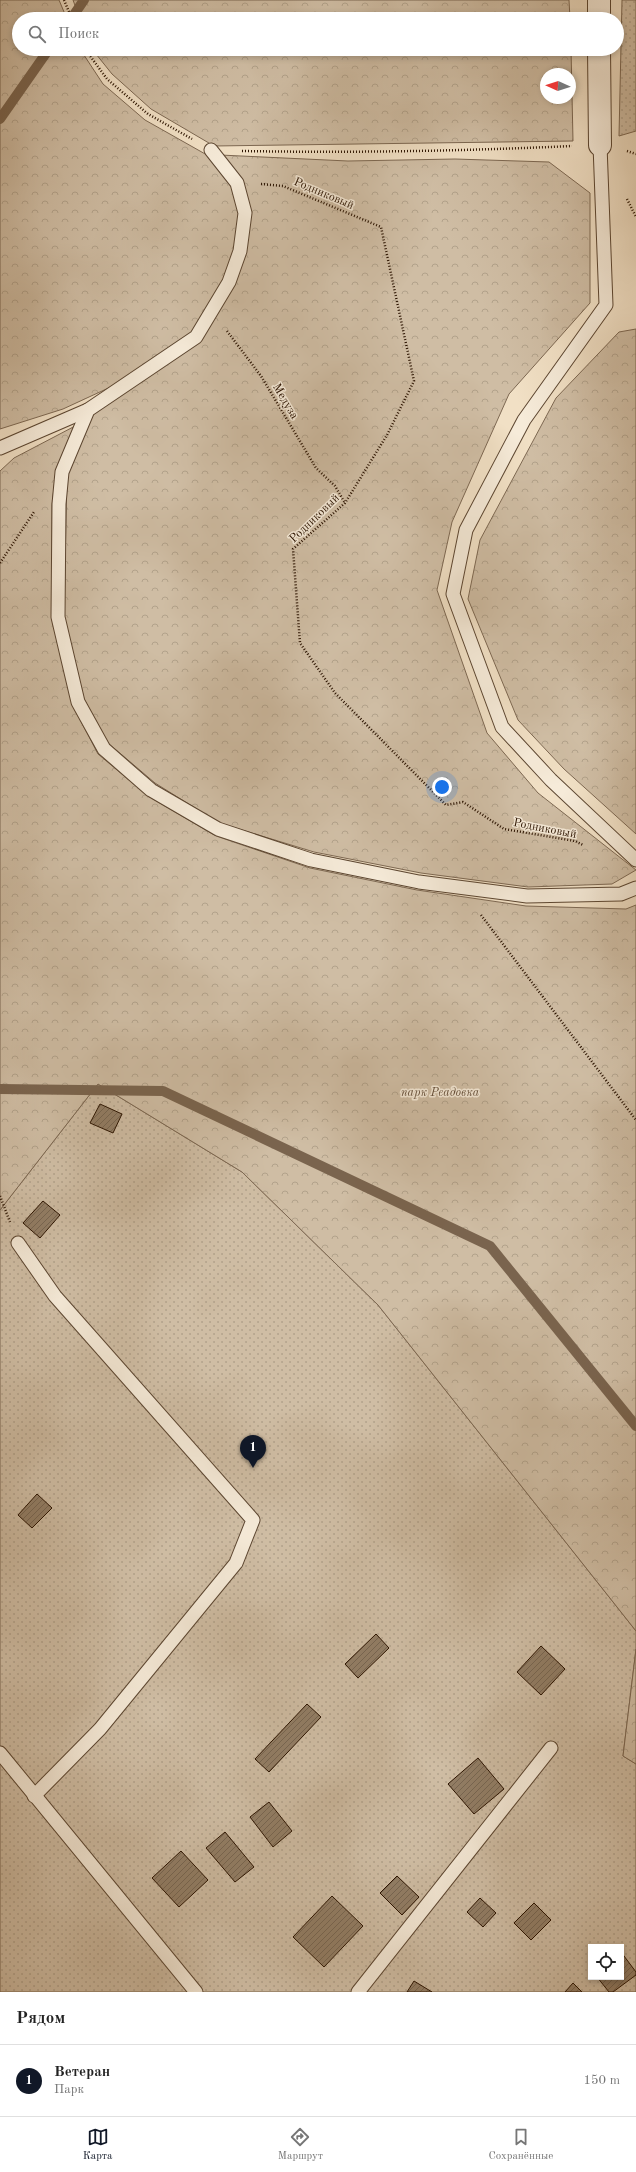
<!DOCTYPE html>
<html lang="ru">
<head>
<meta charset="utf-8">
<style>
  :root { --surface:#fff; --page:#f2f2f2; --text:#222; --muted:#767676; --line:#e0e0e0; --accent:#111827 }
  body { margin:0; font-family:"Old Standard TT",serif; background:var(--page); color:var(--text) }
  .controls { position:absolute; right:12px; bottom:12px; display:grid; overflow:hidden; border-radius:0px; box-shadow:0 2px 6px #0003 }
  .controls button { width:36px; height:36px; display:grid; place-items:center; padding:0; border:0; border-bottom:1px solid var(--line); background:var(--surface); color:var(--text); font:20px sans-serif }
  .compass { position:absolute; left:540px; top:68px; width:36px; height:36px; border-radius:50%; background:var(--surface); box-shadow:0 2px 6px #0003; rotate:273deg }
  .you { position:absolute; left:442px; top:787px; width:14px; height:14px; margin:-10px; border:3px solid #fff; border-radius:50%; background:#1a73e8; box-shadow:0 0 0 6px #1a73e833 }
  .badge { display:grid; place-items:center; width:26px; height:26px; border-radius:50%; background:var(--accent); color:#fff; font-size:13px; font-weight:700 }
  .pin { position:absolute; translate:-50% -33px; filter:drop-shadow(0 1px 2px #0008) }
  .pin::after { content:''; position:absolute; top:21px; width:14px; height:12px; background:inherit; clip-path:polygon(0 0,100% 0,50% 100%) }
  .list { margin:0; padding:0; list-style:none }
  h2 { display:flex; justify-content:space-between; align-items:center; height:52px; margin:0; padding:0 16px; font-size:17px }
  h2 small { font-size:13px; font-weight:400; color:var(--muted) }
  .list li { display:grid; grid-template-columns:26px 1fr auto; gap:12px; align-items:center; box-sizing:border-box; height:72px; padding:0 16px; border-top:1px solid var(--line) }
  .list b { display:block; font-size:15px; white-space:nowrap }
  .list p { margin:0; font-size:13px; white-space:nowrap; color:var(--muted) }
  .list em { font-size:13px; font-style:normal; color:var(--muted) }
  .icon { flex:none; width:22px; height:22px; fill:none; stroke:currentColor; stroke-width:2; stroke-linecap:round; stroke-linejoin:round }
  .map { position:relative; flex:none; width:636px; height:1992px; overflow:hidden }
  .search { position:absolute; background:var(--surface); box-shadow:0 2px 6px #0003; left:12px; right:12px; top:12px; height:44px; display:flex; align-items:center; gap:10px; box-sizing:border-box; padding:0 14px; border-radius:22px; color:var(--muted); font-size:15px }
  .sheet { height:124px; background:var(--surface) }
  nav { display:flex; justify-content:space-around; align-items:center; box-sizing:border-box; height:56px; border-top:1px solid var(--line); background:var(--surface); font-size:11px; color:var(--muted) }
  nav a { display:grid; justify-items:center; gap:2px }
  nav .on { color:var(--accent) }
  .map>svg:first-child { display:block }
</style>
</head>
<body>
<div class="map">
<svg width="636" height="1992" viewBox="0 0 636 1992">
  <defs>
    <pattern id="grass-dots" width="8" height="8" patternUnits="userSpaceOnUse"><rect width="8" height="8" fill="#cfbda4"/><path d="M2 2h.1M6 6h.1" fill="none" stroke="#b2a28b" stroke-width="1.8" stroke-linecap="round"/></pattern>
    <pattern id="forest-crowns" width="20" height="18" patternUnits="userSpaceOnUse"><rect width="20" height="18" fill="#cfbda4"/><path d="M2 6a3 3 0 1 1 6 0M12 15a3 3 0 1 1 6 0" fill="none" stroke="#b2a28b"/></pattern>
    <pattern id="building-hatch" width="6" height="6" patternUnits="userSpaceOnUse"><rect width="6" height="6" fill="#927e66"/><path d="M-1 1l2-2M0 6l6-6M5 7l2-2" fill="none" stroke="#776652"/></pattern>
  </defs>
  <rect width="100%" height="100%" fill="#f1e0c5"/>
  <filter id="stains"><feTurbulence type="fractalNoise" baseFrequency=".005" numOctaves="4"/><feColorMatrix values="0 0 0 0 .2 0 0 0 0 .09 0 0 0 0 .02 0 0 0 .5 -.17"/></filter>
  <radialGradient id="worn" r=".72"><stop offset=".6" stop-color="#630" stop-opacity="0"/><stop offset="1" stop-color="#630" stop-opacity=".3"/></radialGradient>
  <g fill="url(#grass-dots)" stroke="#7d6852" fill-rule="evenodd">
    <polygon points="622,0 636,0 636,131 619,136"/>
    <path d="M98,1084L242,1172L378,1305L636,1631V1649L623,1756L636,1764V1992H0V1210ZM591,1947H621V1977H591Z"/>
  </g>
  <g fill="url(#forest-crowns)" stroke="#7d6852" fill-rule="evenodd">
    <polygon points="0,0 59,0 67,19 19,19 19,49 80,49 103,84 145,120 207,155 235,184 241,213 236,250 226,280 192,334 128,379 63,409 0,429"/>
    <polygon points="73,0 569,0 570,19 80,19"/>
    <path d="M92,49H571L573,141L214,146L151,109L112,74ZM546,74H570V98H546Z"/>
    <polygon points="220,155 348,161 455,159 549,162 590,193 590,303 509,394 452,522 437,590 487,733 538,793 636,870 612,884 528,887 421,873 314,852 219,823 155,783 108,743 84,699 64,616 67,472 94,411 133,386 216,310 248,214"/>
    <polygon points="636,329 636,834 564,769 518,720 468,599 480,540 556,398 619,332"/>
    <polygon points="77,425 56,471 52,505 52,619 73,706 98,754 148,796 216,836 310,868 417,890 526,906 626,909 636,905 636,1631 378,1305 242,1172 98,1084 0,1210 0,471 14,458"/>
    <polygon points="636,1649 636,1764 623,1756"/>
  </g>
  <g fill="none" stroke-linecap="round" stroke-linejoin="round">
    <g stroke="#7a644e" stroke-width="10">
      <polyline points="71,19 84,0"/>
      <polyline points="0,119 49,49"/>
      <polyline points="0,1089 163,1091 490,1246 636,1426"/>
    </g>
  </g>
  <g fill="url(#building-hatch)" stroke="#2b1300">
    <polygon points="100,1104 122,1114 113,1133 90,1123"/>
    <polygon points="43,1201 60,1215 40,1238 23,1223"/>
    <polygon points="37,1494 52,1508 32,1528 18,1515"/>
    <polygon points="376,1634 389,1648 358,1678 345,1664"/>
    <polygon points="541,1646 565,1669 541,1695 517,1672"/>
    <polygon points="307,1704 321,1717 269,1772 255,1759"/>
    <polygon points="478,1758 504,1789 474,1814 448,1784"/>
    <polygon points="269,1802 292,1831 273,1847 250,1817"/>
    <polygon points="225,1832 254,1867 235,1882 206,1848"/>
    <polygon points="181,1851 208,1880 179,1907 152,1878"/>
    <polygon points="397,1876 419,1897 402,1915 380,1893"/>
    <polygon points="332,1896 363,1926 324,1967 293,1937"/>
    <polygon points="480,1898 496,1913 483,1927 467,1912"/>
    <polygon points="534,1903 551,1920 531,1940 514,1923"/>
    <polygon points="621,1952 636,1972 636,1975 613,1992 609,1992 597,1977 621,1977"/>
    <polygon points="414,1981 432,1992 407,1992"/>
    <polygon points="573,1983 582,1992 565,1992"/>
  </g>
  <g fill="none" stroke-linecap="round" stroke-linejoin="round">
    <g stroke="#5c4631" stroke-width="15">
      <g id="service">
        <polyline points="600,145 606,305 524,420 466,530 453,594 502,727 551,780 636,860"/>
        <polyline points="211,150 237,183 245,213 240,251 229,282 196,337 88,410 62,472 59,504 58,617 78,702 104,749 151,790 218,829 311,860 419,882 527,896 621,894 636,888"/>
        <polyline points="0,448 88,410"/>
        <polyline points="18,1243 55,1296 253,1520 236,1563 100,1729 34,1796"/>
        <polyline points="0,1753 196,1992"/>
        <polyline points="358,1992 551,1748"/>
      </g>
    </g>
    <g stroke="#5c4631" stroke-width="24">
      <g id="minor">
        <polyline points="599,0 599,19"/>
        <polyline points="599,49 600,145"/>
      </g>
    </g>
    <g stroke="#2b1300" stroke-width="2.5" stroke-dasharray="1 2" stroke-linecap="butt">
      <polyline points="64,0 72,19"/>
      <polyline points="85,49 107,79 148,114 192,139"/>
      <path d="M242,151C352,153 462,151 572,146"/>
      <polyline points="627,151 636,154"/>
      <polyline points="261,184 283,186 381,227 414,381 387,435 345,503 293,549 300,643 335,693 446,805 463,802 504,829 575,841 583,845"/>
      <polyline points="627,199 636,217"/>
      <polyline points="227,331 261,376 316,468 335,486 345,503"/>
      <polyline points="0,563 34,512"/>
      <polyline points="481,915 636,1120"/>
      <polyline points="0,1196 10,1222"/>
    </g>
    <use href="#service" stroke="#f6ebd9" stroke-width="13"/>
    <use href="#minor" stroke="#f6ebd9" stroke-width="22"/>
  </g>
  <g text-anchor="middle" stroke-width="3" stroke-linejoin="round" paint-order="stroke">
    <g font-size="12" fill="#2b1300" stroke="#f6ebd9">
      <text transform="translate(324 193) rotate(23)" y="4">Родниковый</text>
      <text transform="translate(286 401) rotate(59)" y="4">Медуза</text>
      <text transform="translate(314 518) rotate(-44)" y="4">Родниковый</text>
      <text transform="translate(545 828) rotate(11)" y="4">Родниковый</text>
    </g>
    <g font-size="12" font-style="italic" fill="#644e39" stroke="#f6ebd9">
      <text x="440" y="1096">парк Реадовка</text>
    </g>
  </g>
  <rect width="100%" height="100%" filter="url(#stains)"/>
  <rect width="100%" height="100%" fill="url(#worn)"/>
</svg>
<div class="controls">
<button><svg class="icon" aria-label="locate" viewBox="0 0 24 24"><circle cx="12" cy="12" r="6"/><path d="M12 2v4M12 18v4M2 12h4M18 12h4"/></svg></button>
</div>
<svg class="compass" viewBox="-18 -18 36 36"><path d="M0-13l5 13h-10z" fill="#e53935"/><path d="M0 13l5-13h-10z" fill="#767676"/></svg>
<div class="you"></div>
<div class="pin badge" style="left:253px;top:1468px">1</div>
<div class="search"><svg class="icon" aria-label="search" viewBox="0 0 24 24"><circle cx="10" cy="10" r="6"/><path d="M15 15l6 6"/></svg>Поиск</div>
</div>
<section class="sheet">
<h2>Рядом<small></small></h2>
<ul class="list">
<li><span class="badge">1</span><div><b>Ветеран</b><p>Парк</p></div><em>150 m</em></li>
</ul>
</section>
<nav>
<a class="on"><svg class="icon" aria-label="map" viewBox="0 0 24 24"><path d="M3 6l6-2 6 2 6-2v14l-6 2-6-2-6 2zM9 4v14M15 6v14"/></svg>Карта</a>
<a><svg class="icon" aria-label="directions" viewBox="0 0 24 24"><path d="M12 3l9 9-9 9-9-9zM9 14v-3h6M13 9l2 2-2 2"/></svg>Маршрут</a>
<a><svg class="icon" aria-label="saved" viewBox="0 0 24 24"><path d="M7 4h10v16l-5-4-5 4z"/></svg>Сохранённые</a>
</nav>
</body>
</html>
